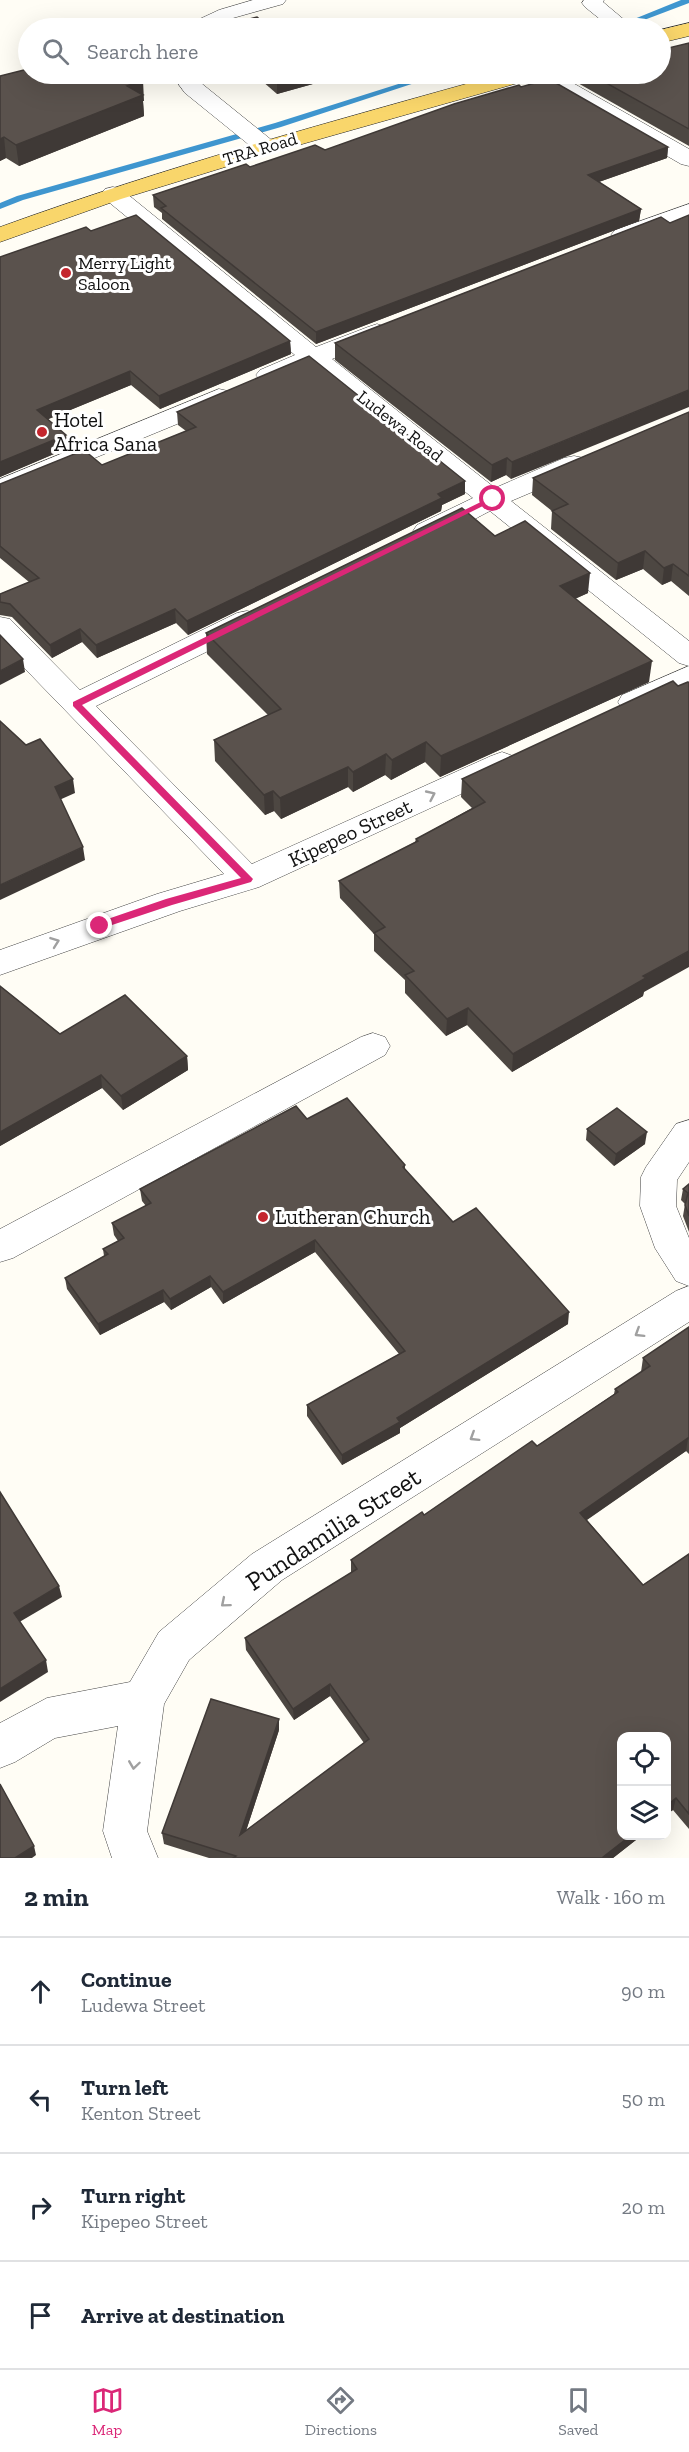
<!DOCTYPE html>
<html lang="en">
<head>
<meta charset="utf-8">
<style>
  :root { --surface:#fff; --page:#f2f2f3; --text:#1f2937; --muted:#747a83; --line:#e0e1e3; --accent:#db2777 }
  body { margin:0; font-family:"Zilla Slab",serif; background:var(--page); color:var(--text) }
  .controls { position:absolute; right:18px; bottom:18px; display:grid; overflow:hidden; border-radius:12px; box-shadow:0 6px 24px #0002 }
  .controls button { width:54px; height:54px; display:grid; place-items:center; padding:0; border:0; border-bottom:2px solid var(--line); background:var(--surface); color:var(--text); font:30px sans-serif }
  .stop { position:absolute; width:18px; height:18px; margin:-14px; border:4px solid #db2777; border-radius:50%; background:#fff }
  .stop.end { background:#db2777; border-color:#fff; box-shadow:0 2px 6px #0008 }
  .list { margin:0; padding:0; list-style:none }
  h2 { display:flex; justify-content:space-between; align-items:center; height:78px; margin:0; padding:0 24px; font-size:26px }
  h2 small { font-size:20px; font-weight:400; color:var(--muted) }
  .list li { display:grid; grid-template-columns:39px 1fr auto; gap:18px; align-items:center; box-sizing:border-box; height:108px; padding:0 24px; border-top:2px solid var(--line) }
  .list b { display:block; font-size:22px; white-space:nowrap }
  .list p { margin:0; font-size:20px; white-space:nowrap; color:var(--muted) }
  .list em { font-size:20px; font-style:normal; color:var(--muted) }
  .icon { flex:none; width:33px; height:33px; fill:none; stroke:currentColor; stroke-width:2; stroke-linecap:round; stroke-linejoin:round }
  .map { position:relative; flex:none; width:689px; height:1858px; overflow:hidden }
  .search { position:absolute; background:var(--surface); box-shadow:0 6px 24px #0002; left:18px; right:18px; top:18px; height:66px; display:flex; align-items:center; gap:15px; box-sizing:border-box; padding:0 21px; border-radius:33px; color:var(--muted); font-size:22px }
  .sheet { height:510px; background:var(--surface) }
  nav { display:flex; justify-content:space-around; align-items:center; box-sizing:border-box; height:84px; border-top:2px solid var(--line); background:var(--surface); font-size:16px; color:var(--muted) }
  nav a { display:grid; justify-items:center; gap:3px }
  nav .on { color:var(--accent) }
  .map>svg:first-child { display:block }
</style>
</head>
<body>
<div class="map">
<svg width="689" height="1858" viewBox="0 0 689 1858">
  <rect width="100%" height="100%" fill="#fffdf5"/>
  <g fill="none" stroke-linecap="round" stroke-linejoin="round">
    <g fill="#3f96cf" fill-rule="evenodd">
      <polygon points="681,0 689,0 689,3 623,28 612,28"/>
      <polygon points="430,74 442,74 281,127 23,200 0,209 0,203 17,196 275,123"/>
    </g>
    <g stroke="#444" stroke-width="1">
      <g id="minor">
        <polygon points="253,0 286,0 283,4 233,18 212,28 185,28 189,24 219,10"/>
        <polygon points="584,0 604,0 603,2 634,28 611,28 585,7 582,3"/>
        <polygon points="171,74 193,74 201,83 274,142 277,147 274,152 266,154 258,152 185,93"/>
        <polygon points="531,74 557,74 689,149 689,166 681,164 534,79"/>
        <path d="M113,187L121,189L316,347L368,327L377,324L386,327L390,332L386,337L332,359L495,488L564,458L574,456L584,458L587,464L584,470L511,501L689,641V666L679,663L490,511C469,521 440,543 417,537L413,531L417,525L473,498L310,368C294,374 277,385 260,380L256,375L260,370L295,355L105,199L101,194L105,189Z"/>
        <polygon points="689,204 689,219 623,242 615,240 611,235 615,230"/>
        <polygon points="219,389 228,391 232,397 228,403 0,497 0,479"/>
        <polygon points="247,611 257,613 261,620 257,627 96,706 252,864 491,756 502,752 513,756 517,763 513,770 259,887 180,911 0,975 0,950 157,894 224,874 0,643 0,617 10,619 80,690 237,613"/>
        <polygon points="689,666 689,688 644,709 633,712 622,709 618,702 622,695"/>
        <polygon points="373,1033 385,1037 390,1046 385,1055 13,1258 0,1262 0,1229 361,1037"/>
        <polygon points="689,1120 689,1162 677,1180 676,1206 689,1238 689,1286 676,1281 655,1248 640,1206 641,1177 646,1167 676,1124"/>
        <polygon points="689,1286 689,1322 282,1580 189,1660 164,1704 147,1831 158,1858 112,1858 103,1831 118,1726 55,1738 15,1762 0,1768 0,1723 47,1698 130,1682 159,1632 252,1554 676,1291"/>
      </g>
    </g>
    <g stroke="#222" stroke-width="1">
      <g id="major">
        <polygon points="689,23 689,36 660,43 660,30"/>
        <path d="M502,74H535L532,79L274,152L121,199L0,242V227C165,167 333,121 502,74Z"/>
      </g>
    </g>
    <use href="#minor" fill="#fff" fill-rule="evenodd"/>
    <use href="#major" fill="#f9d66b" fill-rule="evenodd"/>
  </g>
  <g fill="#4d4742">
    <polygon points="689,43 689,146 576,82 577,74 660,74"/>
    <polygon points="254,74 319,74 320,82 277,94"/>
    <polygon points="0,76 144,101 143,101 144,116 19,166 6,158 0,161"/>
    <polygon points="521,87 668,147 667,158 599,182 641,209 639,221 316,344 162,219 162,213 154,207 153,195 250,167 325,150"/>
    <polygon points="661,217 511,479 506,475 491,482 335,360 335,343"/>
    <polygon points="91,231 290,341 291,354 160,409 131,385 48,419 68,448 0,477 0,257"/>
    <polygon points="177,412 465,481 465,494 442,505 441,511 188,635 176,623 97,658 82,642 52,658 12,617 0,615 0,594 29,582 0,558 0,484 102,465 186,431 178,425"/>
    <polygon points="689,412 689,596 671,581 662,585 643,569 616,580 551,529 552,511 532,495 533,478"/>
    <polygon points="495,536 588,593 575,599 649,682 440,777 425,762 391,780 385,775 353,792 348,787 281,819 274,811 265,815 215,761 214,740 268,715 207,654 206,633"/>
    <polygon points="678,686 643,996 512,1072 467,1025 446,1036 405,993 405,980 374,951 374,934 340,898 339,881 415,842 416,839 472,808 461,797 462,779"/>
    <polygon points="0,986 60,1034 187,1056 188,1070 123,1110 102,1088 0,1146"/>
    <polygon points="307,1119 405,1165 405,1170 453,1222 568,1324 400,1428 400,1433 342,1465 307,1416 307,1405 399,1354 315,1252 223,1304 211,1287 171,1310 164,1302 100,1335 67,1289 65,1278 104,1256 103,1249 118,1241 114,1235 112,1223 146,1206 142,1201 140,1189"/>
    <polygon points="587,1129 645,1144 614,1166 586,1140"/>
    <polygon points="689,1184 689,1232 683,1216 685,1204 681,1200 683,1189"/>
    <polygon points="689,1327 689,1454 686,1451 587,1520 643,1585 689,1554 689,1829 673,1810 621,1836 641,1836 613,1858 209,1858 164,1844 162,1833 279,1730 246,1831 364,1743 330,1696 294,1720 246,1650 245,1638 351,1573 351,1560 537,1446 614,1394 615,1389 641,1372 643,1358"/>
  </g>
  <g fill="#3f3936">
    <polygon points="310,74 319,74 320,82 277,94 277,83"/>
    <polygon points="143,80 144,101 143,101 144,116 19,166 16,145 127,86"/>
    <polygon points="4,137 6,158 0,161 0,139"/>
    <polygon points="668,147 667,158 587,186 588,175"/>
    <polygon points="641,209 639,221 316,344 316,332"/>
    <polygon points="290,341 291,354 160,409 159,396"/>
    <polygon points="130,371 131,385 39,423 37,410"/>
    <polygon points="689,390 689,407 511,479 512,462"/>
    <polygon points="66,435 68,448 0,477 0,462"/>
    <polygon points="507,458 506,475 491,482 492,465"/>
    <polygon points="465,481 465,494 442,505 441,511 188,635 187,621 438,494"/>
    <polygon points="645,551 643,569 616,580 618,563"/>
    <polygon points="673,564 671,581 662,585 664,568"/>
    <polygon points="590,573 588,593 558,606 560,586"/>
    <polygon points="175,609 176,623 97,658 96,645"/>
    <polygon points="80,629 82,642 52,658 50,645"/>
    <polygon points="23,659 25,672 0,685 0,671"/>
    <polygon points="652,661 649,682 440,777 441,756"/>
    <polygon points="426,742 425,762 391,780 392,760"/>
    <polygon points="386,754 385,775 353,792 353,772"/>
    <polygon points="348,767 348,787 281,819 280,798"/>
    <polygon points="73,779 75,793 57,801 55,787"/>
    <polygon points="273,791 274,811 265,815 264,795"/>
    <polygon points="83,847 85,860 0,900 0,885"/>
    <polygon points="689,951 689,967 644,992 643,996 512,1072 513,1054 643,976"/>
    <polygon points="468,1008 467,1025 446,1036 447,1019"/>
    <polygon points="187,1056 188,1070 123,1110 121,1096"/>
    <polygon points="101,1075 102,1088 0,1146 0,1132"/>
    <polygon points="647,1132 645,1144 614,1166 616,1154"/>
    <polygon points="315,1240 315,1252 223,1304 223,1292"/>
    <polygon points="210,1276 211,1287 171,1310 170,1299"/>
    <polygon points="163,1290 164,1302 100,1335 98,1324"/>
    <polygon points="569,1312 568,1324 400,1428 400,1433 342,1465 342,1455 397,1418"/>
    <polygon points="688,1438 686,1451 579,1525 580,1513"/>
    <polygon points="59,1586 62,1597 16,1624 14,1613"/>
    <polygon points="46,1660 48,1672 0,1702 0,1689"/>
    <polygon points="330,1684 330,1696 294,1720 293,1709"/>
    <polygon points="279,1719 279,1730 241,1846 240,1835"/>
    <polygon points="676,1798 673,1810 666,1815 666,1806"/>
    <polygon points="630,1836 641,1836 613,1858 602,1858"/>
    <polygon points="34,1846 36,1855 32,1858 15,1858"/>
  </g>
  <g fill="#5a524d" stroke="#3f3936" stroke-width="1.5">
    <polygon points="257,17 270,28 215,28"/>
    <polygon points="689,43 689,129 590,74 660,74 660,50"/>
    <polygon points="28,69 28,74 132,74 143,80 127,86 143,95 16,145 4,137 0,139 0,76"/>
    <polygon points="266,74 310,74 277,83"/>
    <polygon points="549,79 668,147 588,175 641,209 316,332 161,208 166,206 153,195 246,164 250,167 315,145 325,150 454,104 519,85 521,87"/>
    <polygon points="136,215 290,341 159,396 130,371 37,410 66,435 0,462 0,257 86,227 91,231"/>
    <polygon points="689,215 689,390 512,462 507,458 492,465 335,343 661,217 670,223"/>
    <polygon points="309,356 465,481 438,494 442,498 187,621 175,609 96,645 80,629 50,645 10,604 0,602 0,594 39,578 0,546 0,484 84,450 102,465 196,427 177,412"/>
    <polygon points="689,412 689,576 673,564 664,568 645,551 618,563 552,511 568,504 533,478"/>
    <polygon points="462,508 495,536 525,521 590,573 560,586 652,661 441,756 426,742 392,760 386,754 353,772 348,767 280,798 273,791 264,795 214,740 281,709 206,633"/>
    <polygon points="0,635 23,659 0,671"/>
    <polygon points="673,681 678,686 688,682 689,683 689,951 643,976 646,978 513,1054 468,1008 447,1019 405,975 414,971 374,933 385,927 339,881 418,841 416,839 485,802 462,779"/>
    <polygon points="0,721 26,745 40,739 73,779 55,787 83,847 0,885"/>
    <polygon points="0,986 60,1034 125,995 187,1056 121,1096 101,1075 0,1132"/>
    <polygon points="347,1098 405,1165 403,1167 453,1222 476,1208 569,1312 397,1418 400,1422 342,1455 307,1405 405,1351 315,1240 223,1292 210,1276 170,1299 163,1290 98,1324 65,1278 108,1254 103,1249 124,1238 112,1223 151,1203 140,1189 296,1106 307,1119"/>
    <polygon points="617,1108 647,1132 616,1154 587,1129"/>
    <polygon points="689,1184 689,1216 685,1205 688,1193 683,1189"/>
    <polygon points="689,1327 689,1439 688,1438 580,1513 643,1585 689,1554 689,1814 676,1798 666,1806 666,1737 621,1737 621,1836 630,1836 603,1857 603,1858 233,1858 236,1856 162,1833 211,1699 279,1719 240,1835 369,1739 330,1684 293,1709 245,1638 357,1569 351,1560 422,1512 424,1515 532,1441 537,1446 618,1392 615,1389 650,1366 643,1358"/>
    <polygon points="0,1492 59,1586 14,1613 46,1660 0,1689"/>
    <polygon points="0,1784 34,1846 15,1858 0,1858"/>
  </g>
  <defs><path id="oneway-chevron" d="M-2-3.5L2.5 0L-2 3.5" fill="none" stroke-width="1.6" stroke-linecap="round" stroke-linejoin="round" transform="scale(1.5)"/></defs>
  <g stroke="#a0a0a0">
    <use href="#oneway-chevron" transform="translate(431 795) rotate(-25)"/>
    <use href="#oneway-chevron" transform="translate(55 942) rotate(-20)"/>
    <use href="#oneway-chevron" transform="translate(639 1333) rotate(148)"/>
    <use href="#oneway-chevron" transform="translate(474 1437) rotate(148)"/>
    <use href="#oneway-chevron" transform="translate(225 1603) rotate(140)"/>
    <use href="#oneway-chevron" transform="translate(134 1765) rotate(98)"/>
  </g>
  <polygon fill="#db2777" points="493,496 497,499 495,500 82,705 253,879 251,882 172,905 103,928 96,928 96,923 166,899 241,878 73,706 73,702"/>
  <g fill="#c4262e" stroke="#fff" stroke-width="2">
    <circle cx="66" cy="273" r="6"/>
    <circle cx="42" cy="432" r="6"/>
    <circle cx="263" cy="1217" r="6"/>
  </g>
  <g text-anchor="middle" stroke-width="6" stroke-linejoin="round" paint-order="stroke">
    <g font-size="18" fill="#111" stroke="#fff">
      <text transform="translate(260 149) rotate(-17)" y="6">TRA Road</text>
      <text transform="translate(400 426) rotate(38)" y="6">Ludewa Road</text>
    </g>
    <g font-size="18" fill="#111" stroke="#fff" text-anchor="start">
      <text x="78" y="269">Merry Light<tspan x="78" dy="21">Saloon</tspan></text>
    </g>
    <g font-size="21" fill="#111" stroke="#fff" text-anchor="start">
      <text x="54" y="427">Hotel<tspan x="54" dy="24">Africa Sana</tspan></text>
      <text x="275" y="1224">Lutheran Church</text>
    </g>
    <g font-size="21" fill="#111" stroke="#fff">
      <text transform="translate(350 833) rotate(-25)" y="7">Kipepeo Street</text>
    </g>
    <g font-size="26" fill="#111" stroke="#fff">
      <text transform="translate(333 1529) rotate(-33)" y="9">Pundamilia Street</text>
    </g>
  </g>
</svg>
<div class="controls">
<button><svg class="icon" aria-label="locate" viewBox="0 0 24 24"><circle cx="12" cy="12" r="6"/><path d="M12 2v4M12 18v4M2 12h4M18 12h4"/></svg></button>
<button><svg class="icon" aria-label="layers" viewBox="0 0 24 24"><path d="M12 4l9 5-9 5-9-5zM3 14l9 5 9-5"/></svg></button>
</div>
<div class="stop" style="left:493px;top:499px"></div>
<div class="stop end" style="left:100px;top:926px"></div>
<div class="search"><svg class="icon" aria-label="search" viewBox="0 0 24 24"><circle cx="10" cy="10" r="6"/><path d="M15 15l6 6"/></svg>Search here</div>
</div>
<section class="sheet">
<h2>2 min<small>Walk · 160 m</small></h2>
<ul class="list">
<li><svg class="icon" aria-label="ahead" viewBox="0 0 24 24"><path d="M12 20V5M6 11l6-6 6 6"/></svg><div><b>Continue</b><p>Ludewa Street</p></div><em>90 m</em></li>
<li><svg class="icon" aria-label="left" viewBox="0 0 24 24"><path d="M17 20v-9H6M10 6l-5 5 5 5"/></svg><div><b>Turn left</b><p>Kenton Street</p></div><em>50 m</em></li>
<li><svg class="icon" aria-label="right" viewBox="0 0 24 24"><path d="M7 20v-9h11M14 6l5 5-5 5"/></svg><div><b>Turn right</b><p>Kipepeo Street</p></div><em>20 m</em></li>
<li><svg class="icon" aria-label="arrive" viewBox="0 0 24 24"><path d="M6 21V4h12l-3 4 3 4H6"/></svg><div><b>Arrive at destination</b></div></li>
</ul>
</section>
<nav>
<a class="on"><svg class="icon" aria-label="map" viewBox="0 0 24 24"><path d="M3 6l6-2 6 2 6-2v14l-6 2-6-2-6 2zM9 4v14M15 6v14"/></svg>Map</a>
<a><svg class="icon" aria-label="directions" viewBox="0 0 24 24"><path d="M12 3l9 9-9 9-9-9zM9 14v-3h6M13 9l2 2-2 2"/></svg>Directions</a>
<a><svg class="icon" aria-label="saved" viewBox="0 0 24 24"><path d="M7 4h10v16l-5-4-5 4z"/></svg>Saved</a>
</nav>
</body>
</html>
